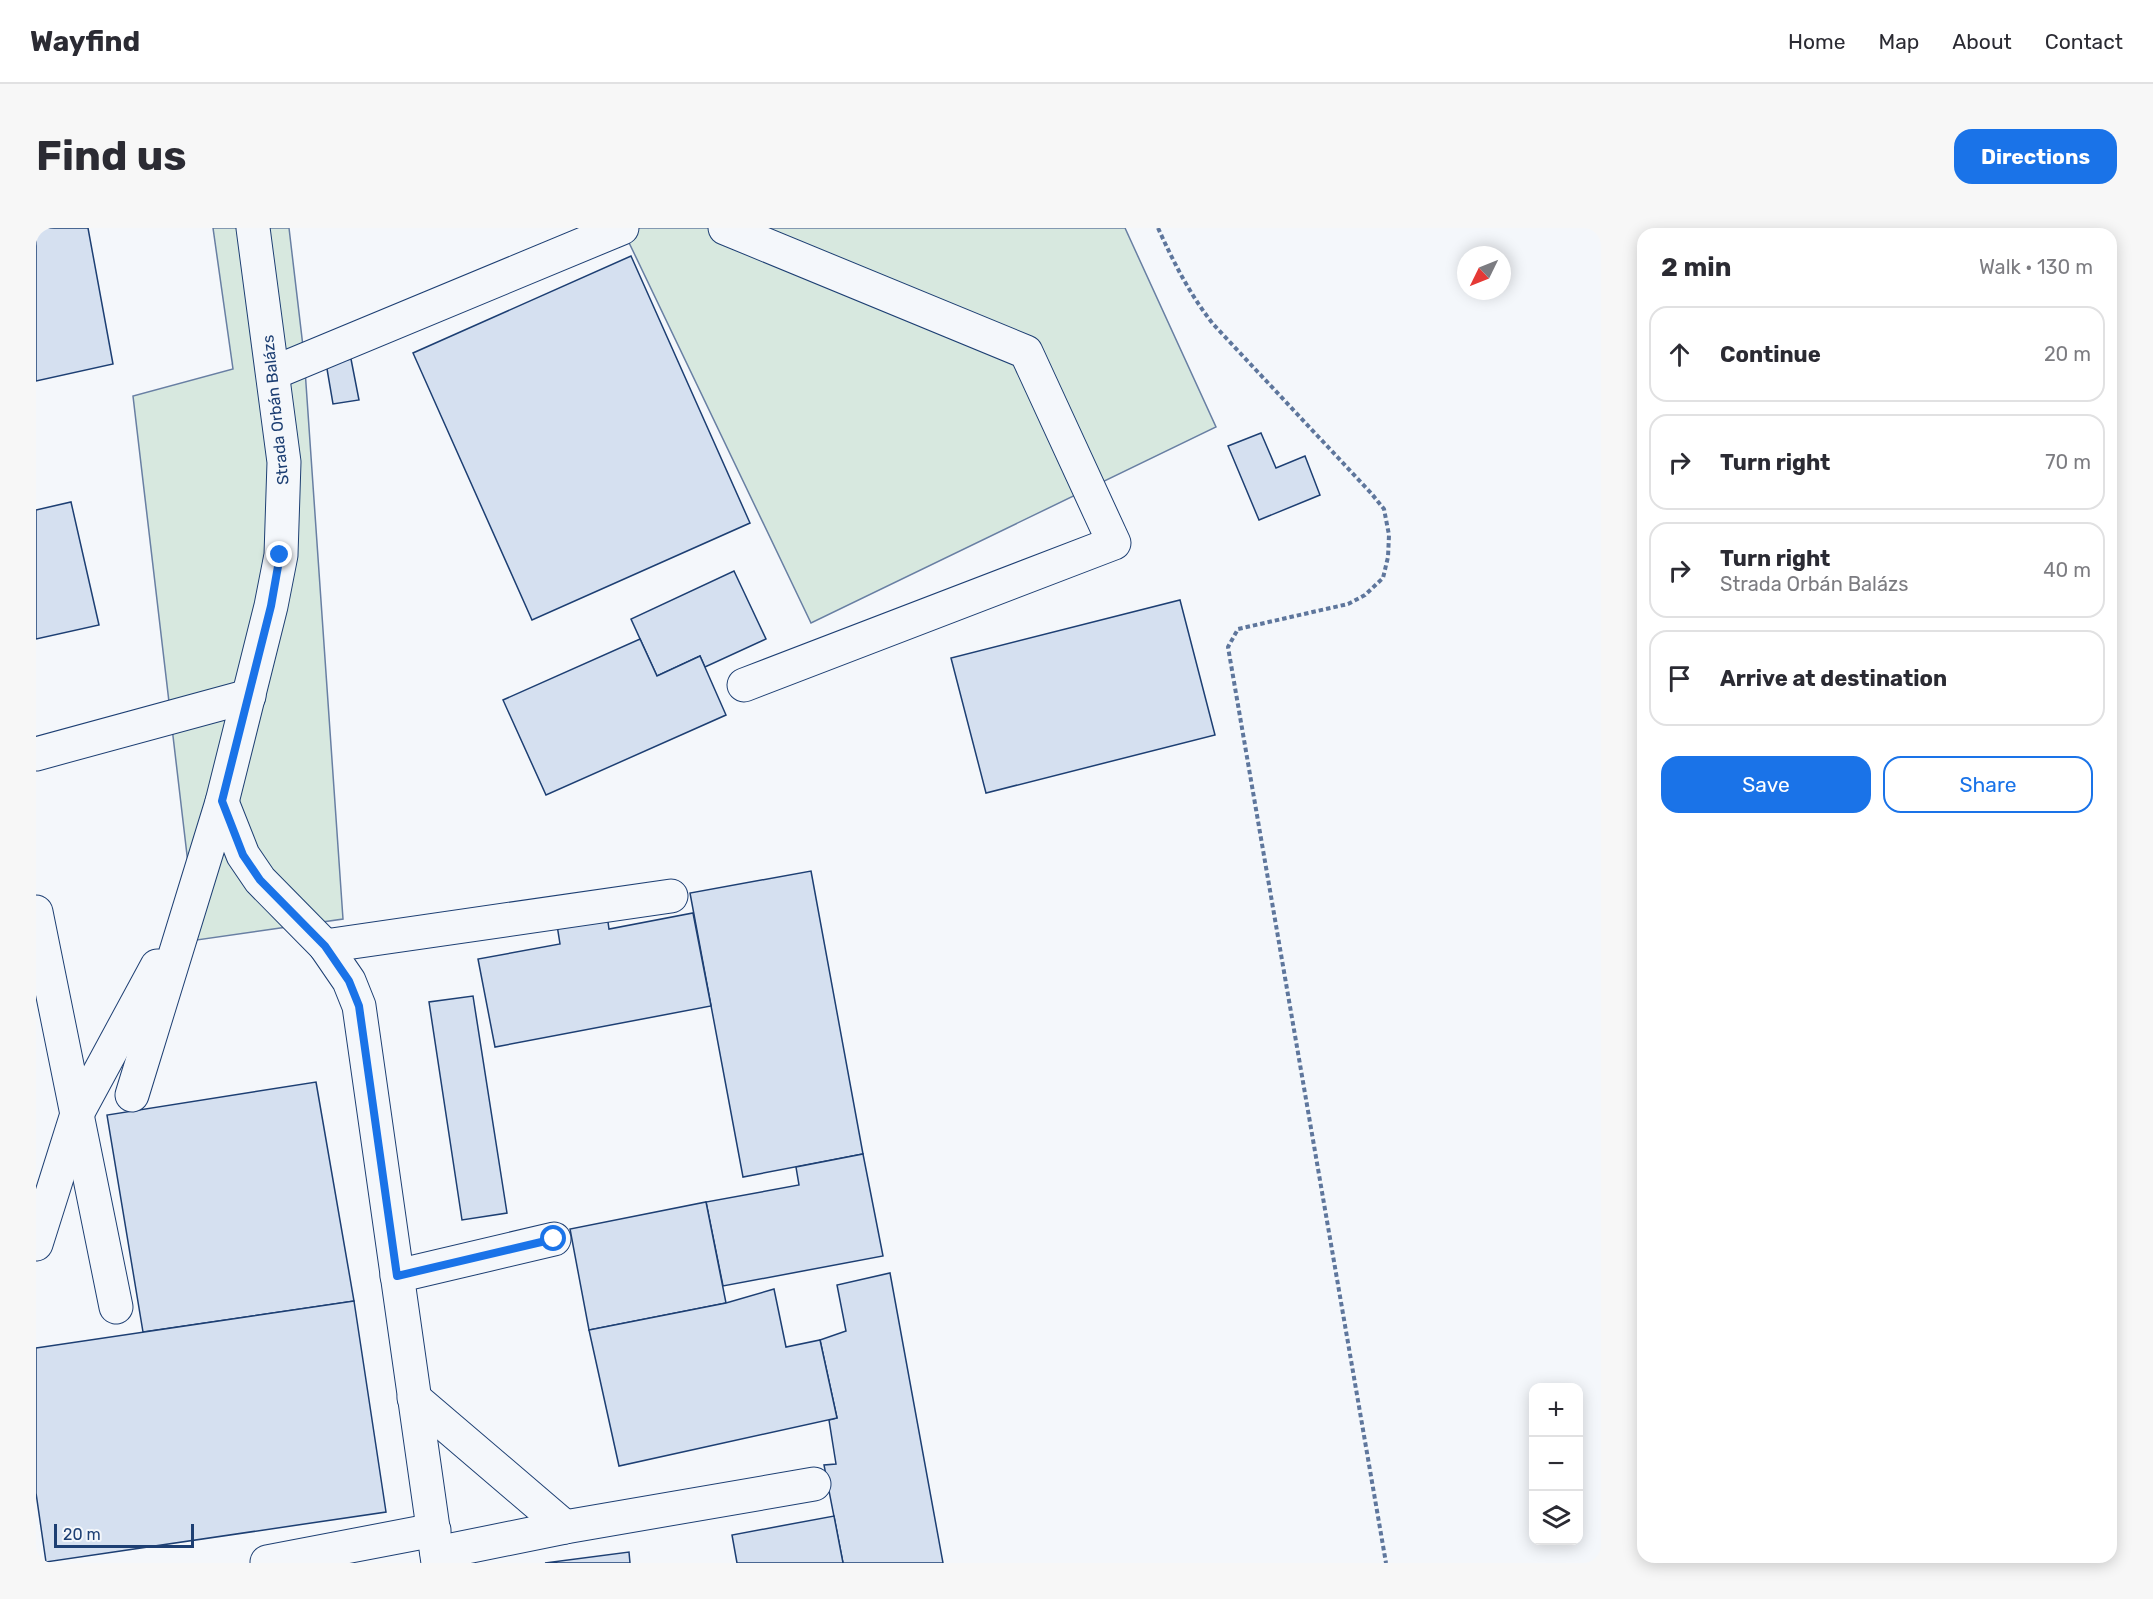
<!DOCTYPE html>
<html lang="en">
<head>
<meta charset="utf-8">
<style>
  :root { --surface:#fff; --page:#f7f7f7; --text:#2b2b33; --muted:#7c7c81; --line:#e1e1e2; --accent:#1a73e8 }
  body { margin:0; font-family:Rubik,sans-serif; background:var(--page); color:var(--text) }
  .controls { position:absolute; right:18px; bottom:18px; display:grid; overflow:hidden; border-radius:12px; box-shadow:0 3px 15px #0003 }
  .controls button { width:54px; height:54px; display:grid; place-items:center; padding:0; border:0; border-bottom:2px solid var(--line); background:var(--surface); color:var(--text); font:30px sans-serif }
  .compass { position:absolute; left:1421px; top:18px; width:54px; height:54px; border-radius:50%; background:var(--surface); box-shadow:0 3px 15px #0003; rotate:227deg }
  .scale { position:absolute; left:18px; bottom:15px; width:140px; box-sizing:border-box; padding-left:6px; border:3px solid #1d3f73; border-top:0; font-size:16px; line-height:21px; white-space:nowrap; color:#1d3f73; -webkit-text-stroke:4px #f4f7fb; paint-order:stroke }
  .stop { position:absolute; width:18px; height:18px; margin:-14px; border:4px solid #1a73e8; border-radius:50%; background:#fff }
  .stop.end { background:#1a73e8; border-color:#fff; box-shadow:0 2px 6px #0008 }
  .list { margin:0; padding:0; list-style:none }
  h2 { display:flex; justify-content:space-between; align-items:center; height:78px; margin:0; padding:0 24px; font-size:26px }
  h2 small { font-size:20px; font-weight:400; color:var(--muted) }
  .list li { display:grid; grid-template-columns:39px 1fr auto; gap:18px; align-items:center; box-sizing:border-box; height:96px; margin:0 12px 12px; padding:0 12px; border:2px solid var(--line); border-radius:18px }
  .list b { display:block; font-size:22px; white-space:nowrap }
  .list p { margin:0; font-size:20px; white-space:nowrap; color:var(--muted) }
  .list em { font-size:20px; font-style:normal; color:var(--muted) }
  .actions { display:flex; gap:12px; padding:18px 24px }
  .actions a { flex:1; padding:14px 0; border:2px solid var(--accent); border-radius:18px; text-align:center; font-size:21px; color:var(--accent) }
  .actions .main { background:var(--accent); color:#fff }
  .icon { flex:none; width:33px; height:33px; fill:none; stroke:currentColor; stroke-width:2; stroke-linecap:round; stroke-linejoin:round }
  .map { position:relative; flex:none; width:1565px; height:1335px; overflow:hidden; border-radius:18px }
  header { display:flex; align-items:center; gap:36px; box-sizing:border-box; height:84px; padding:0 30px; background:var(--surface); border-bottom:2px solid var(--line) }
  header strong { font-size:28px }
  nav { display:flex; gap:33px; margin-inline-start:auto; font-size:21px }
  .intro { display:flex; align-items:center; justify-content:space-between; box-sizing:border-box; height:144px; padding:0 36px }
  h1 { margin:0; font-size:42px }
  .button { padding:15px 27px; border-radius:18px; background:var(--accent); color:#fff; font-size:21px; font-weight:700 }
  main { display:flex; gap:36px; padding:0 36px }
  aside { flex:1; background:var(--surface); border-radius:18px; box-shadow:0 3px 15px #0003 }
  .map>svg:first-child { display:block }
</style>
</head>
<body>
<header>
<strong>Wayfind</strong>
<nav><a>Home</a><a>Map</a><a>About</a><a>Contact</a></nav>
</header>
<div class="intro"><h1>Find us</h1><a class="button">Directions</a></div>
<main>
<div class="map">
<svg width="1565" height="1335" viewBox="0 0 1565 1335">
  <rect width="100%" height="100%" fill="#f4f7fb"/>
  <g fill="#d7e8df" stroke="#687fa3" stroke-width="1.5">
    <polygon points="177,0 253,0 268,127 307,691 161,712 97,168 197,141"/>
    <polygon points="586,0 1089,0 1180,199 775,395"/>
  </g>
  <g fill="#d5e0f0" stroke="#1d3f73" stroke-width="1.5">
    <polygon points="0,0 52,0 77,136 0,153"/>
    <polygon points="595,28 714,295 496,392 377,125"/>
    <polygon points="315,131 323,172 297,176 290,135"/>
    <polygon points="1225,205 1240,240 1269,228 1284,267 1223,292 1192,218"/>
    <polygon points="35,274 63,397 0,411 0,282"/>
    <polygon points="698,343 730,411 669,439 664,428 621,448 595,391"/>
    <polygon points="1144,372 1179,507 950,565 915,430"/>
    <polygon points="604,411 621,448 664,428 690,487 510,567 467,472"/>
    <polygon points="775,643 827,926 707,949 654,665"/>
    <polygon points="657,685 675,778 459,819 442,731 524,716 521,697 571,687 573,701"/>
    <polygon points="437,768 471,985 426,992 393,774"/>
    <polygon points="280,854 318,1073 107,1104 71,887"/>
    <polygon points="827,926 847,1028 687,1058 670,974 763,957 760,939"/>
    <polygon points="670,974 690,1075 553,1102 534,1001"/>
    <polygon points="854,1045 907,1335 807,1335 788,1237 800,1236 793,1192 801,1190 784,1112 810,1103 801,1057"/>
    <polygon points="738,1061 750,1119 784,1112 801,1190 583,1238 553,1102 690,1075"/>
    <polygon points="318,1073 350,1284 10,1334 0,1265 0,1120"/>
    <polygon points="798,1288 807,1335 701,1335 696,1307"/>
    <polygon points="593,1324 594,1335 509,1335"/>
  </g>
  <g fill="none" stroke-linecap="round" stroke-linejoin="round">
    <g stroke="#1d3f73" stroke-width="35">
      <g id="minor">
        <polyline points="689,0 990,124 1078,315 708,457"/>
        <polyline points="237,145 586,0"/>
        <polyline points="0,526 213,468"/>
        <polyline points="186,574 207,627 224,652 289,718 313,753 323,778 402,1335"/>
        <polyline points="0,684 80,1079"/>
        <polyline points="289,718 635,668"/>
        <polyline points="96,867 186,574 235,378 245,327 248,234 217,0"/>
        <polyline points="0,1016 41,886 121,738"/>
        <polyline points="361,1048 518,1011"/>
        <polyline points="378,1170 529,1299"/>
        <polyline points="401,1325 529,1299 778,1256"/>
        <polyline points="231,1334 398,1302"/>
      </g>
    </g>
    <path stroke="#5e769c" stroke-width="4" stroke-dasharray="4.5 3" stroke-linecap="butt" d="M1122,0C1138,35 1153,65 1177,96L1335,265L1348,281L1353,307L1352,329L1347,350L1329,367L1312,376L1202,401L1192,419L1350,1335"/>
    <use href="#minor" stroke="#f4f7fb" stroke-width="33"/>
  </g>
  <g fill="none" stroke-linecap="round" stroke-linejoin="round">
    <polyline stroke="#1a73e8" stroke-width="8" points="244,327 235,378 186,573 207,627 224,652 289,718 313,753 323,778 361,1048 518,1011"/>
  </g>
  <g text-anchor="middle" stroke-width="4.5" stroke-linejoin="round" paint-order="stroke">
    <g font-size="16" fill="#1d3f73" stroke="#f4f7fb">
      <text transform="translate(239 182) rotate(-96)" y="6">Strada Orbán Balázs</text>
    </g>
  </g>
</svg>
<div class="controls">
<button>+</button>
<button>−</button>
<button><svg class="icon" aria-label="layers" viewBox="0 0 24 24"><path d="M12 4l9 5-9 5-9-5zM3 14l9 5 9-5"/></svg></button>
</div>
<svg class="compass" viewBox="-18 -18 36 36"><path d="M0-13l5 13h-10z" fill="#e53935"/><path d="M0 13l5-13h-10z" fill="#7c7c81"/></svg>
<div class="scale">20 m</div>
<div class="stop" style="left:518px;top:1011px"></div>
<div class="stop end" style="left:244px;top:327px"></div>
</div>
<aside>
<h2>2 min<small>Walk · 130 m</small></h2>
<ul class="list">
<li><svg class="icon" aria-label="ahead" viewBox="0 0 24 24"><path d="M12 20V5M6 11l6-6 6 6"/></svg><div><b>Continue</b></div><em>20 m</em></li>
<li><svg class="icon" aria-label="right" viewBox="0 0 24 24"><path d="M7 20v-9h11M14 6l5 5-5 5"/></svg><div><b>Turn right</b></div><em>70 m</em></li>
<li><svg class="icon" aria-label="right" viewBox="0 0 24 24"><path d="M7 20v-9h11M14 6l5 5-5 5"/></svg><div><b>Turn right</b><p>Strada Orbán Balázs</p></div><em>40 m</em></li>
<li><svg class="icon" aria-label="arrive" viewBox="0 0 24 24"><path d="M6 21V4h12l-3 4 3 4H6"/></svg><div><b>Arrive at destination</b></div></li>
</ul>
<div class="actions"><a class="main">Save</a><a>Share</a></div>
</aside>
</main>
</body>
</html>
